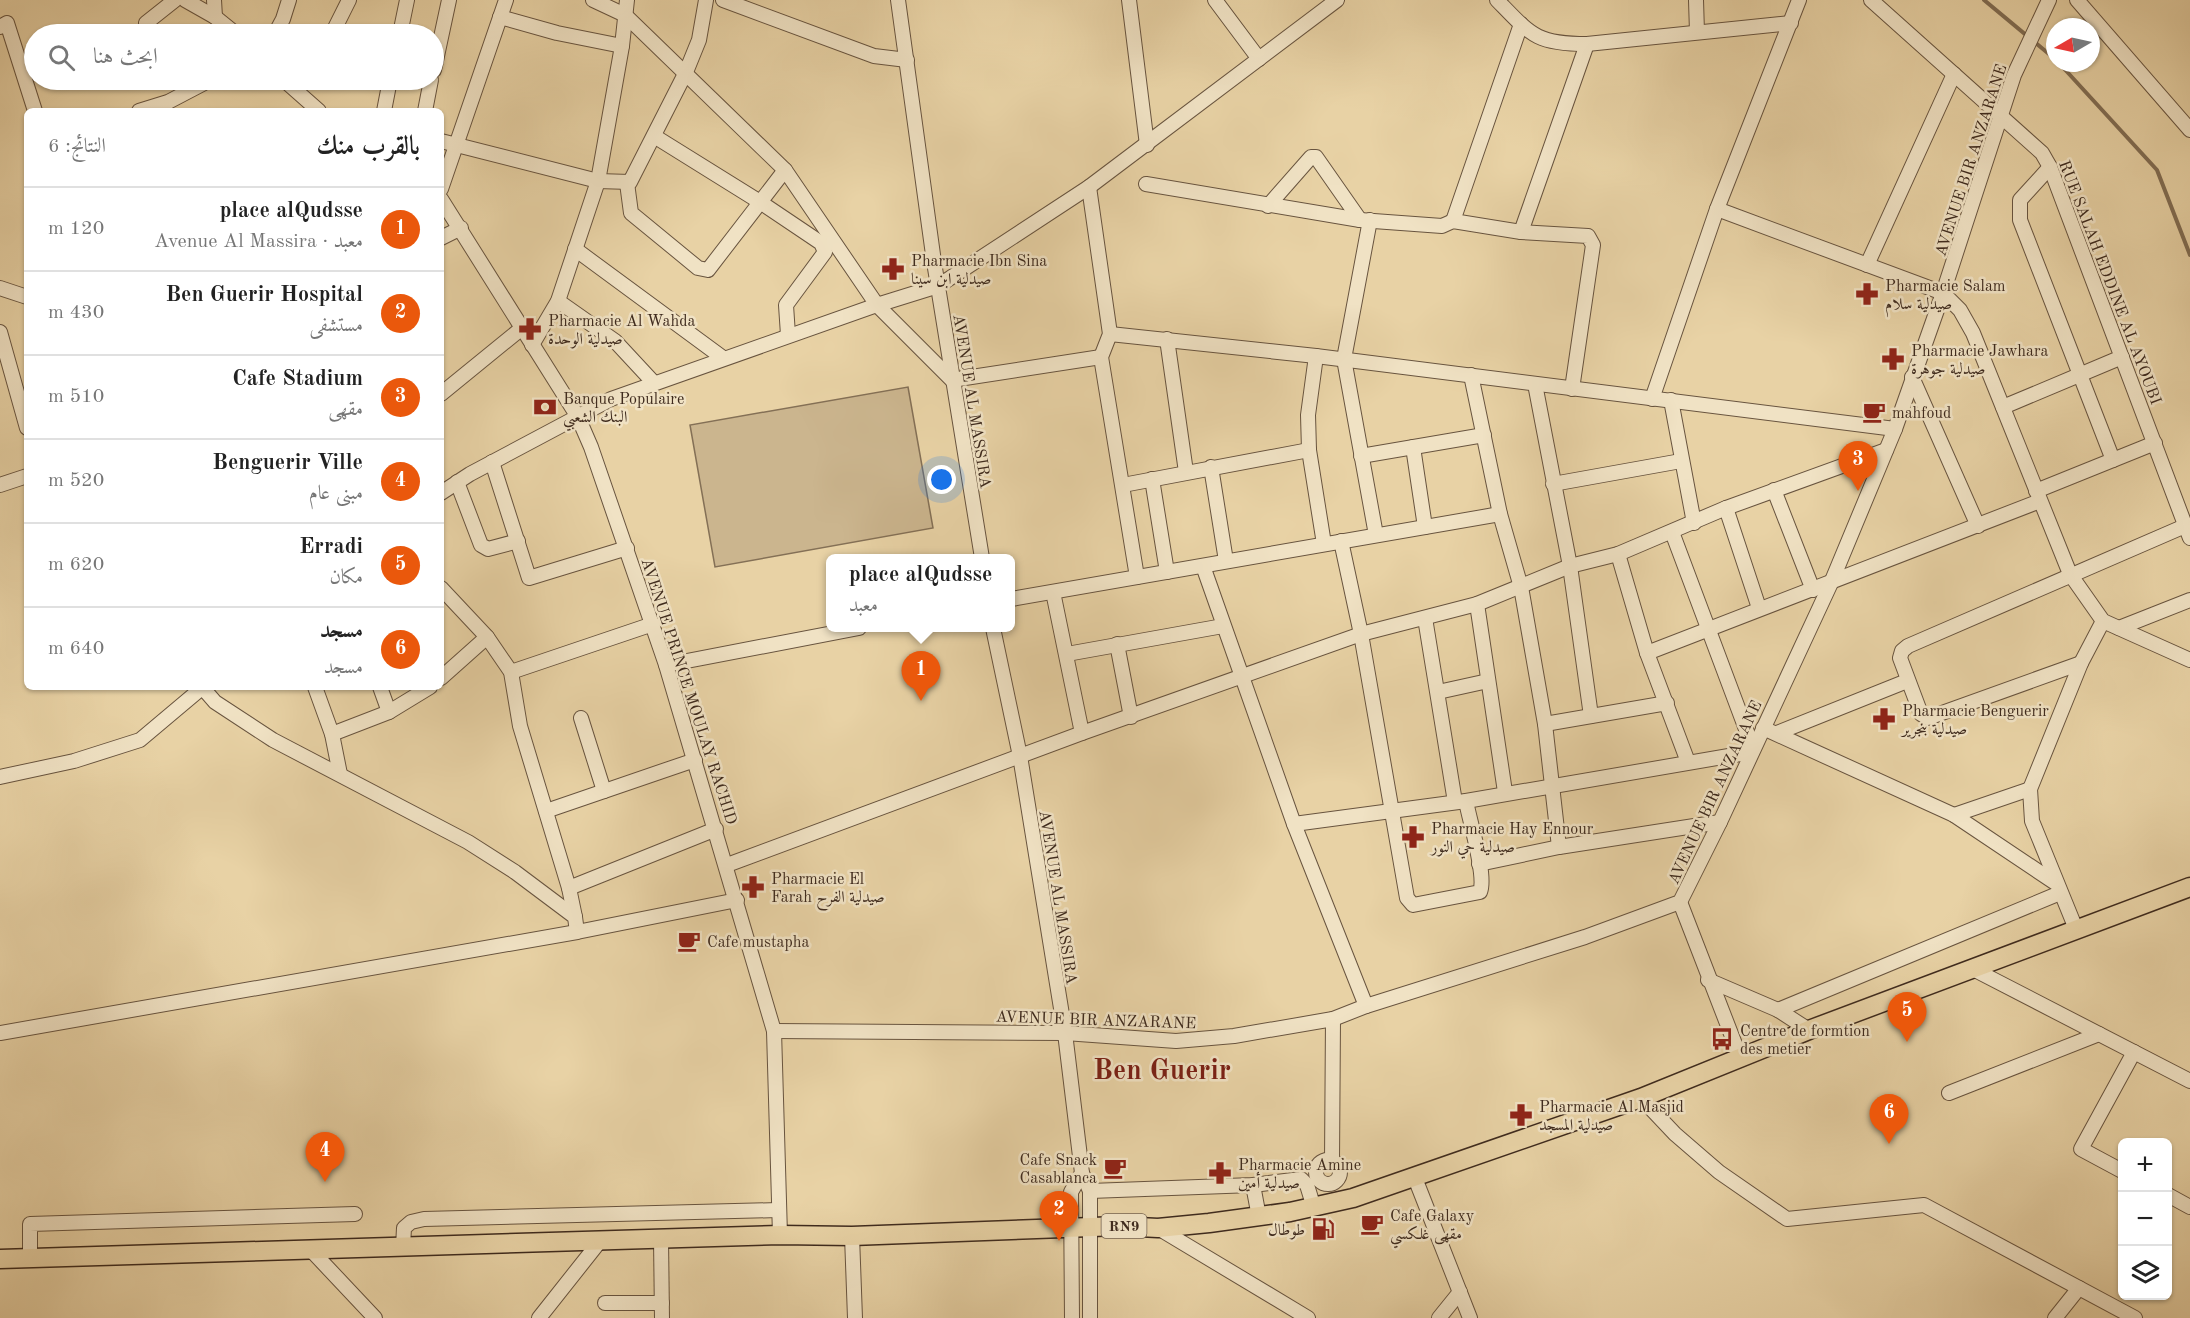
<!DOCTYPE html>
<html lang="ar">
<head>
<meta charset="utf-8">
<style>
  :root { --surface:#fff; --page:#f6f6f6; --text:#222; --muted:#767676; --line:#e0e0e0; --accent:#ea580c }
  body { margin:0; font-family:"Old Standard TT",Amiri,serif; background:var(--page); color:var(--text); direction:rtl }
  .controls { position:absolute; right:18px; bottom:18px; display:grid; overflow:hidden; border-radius:9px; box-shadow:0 2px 4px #0004 }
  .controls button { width:54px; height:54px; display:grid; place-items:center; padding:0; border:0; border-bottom:2px solid var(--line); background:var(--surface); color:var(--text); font:30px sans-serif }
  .compass { position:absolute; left:2046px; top:18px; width:54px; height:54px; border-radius:50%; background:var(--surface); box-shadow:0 2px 4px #0004; rotate:261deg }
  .you { position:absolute; left:942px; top:480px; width:21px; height:21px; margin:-15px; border:4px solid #fff; border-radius:50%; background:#1a73e8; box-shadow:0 0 0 9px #1a73e833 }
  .badge { display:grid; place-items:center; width:39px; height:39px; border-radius:50%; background:var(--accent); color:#fff; font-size:20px; font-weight:700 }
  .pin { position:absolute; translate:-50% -50px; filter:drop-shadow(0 2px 3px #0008) }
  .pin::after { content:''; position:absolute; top:32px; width:21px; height:18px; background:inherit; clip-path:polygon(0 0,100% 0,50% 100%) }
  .popup { position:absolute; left:826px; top:554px; width:189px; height:78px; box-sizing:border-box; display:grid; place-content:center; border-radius:9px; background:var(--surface); filter:drop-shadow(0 2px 4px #0005); font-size:20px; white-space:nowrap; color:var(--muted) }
  .popup b { font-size:22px; color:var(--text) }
  .popup::after { content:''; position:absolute; left:50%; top:100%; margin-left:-12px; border:12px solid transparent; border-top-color:var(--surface) }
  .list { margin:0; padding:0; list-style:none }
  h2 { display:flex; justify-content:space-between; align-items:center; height:78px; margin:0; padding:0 24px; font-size:26px }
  h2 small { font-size:20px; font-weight:400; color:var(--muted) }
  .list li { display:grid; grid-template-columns:39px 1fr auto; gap:18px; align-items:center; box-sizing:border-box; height:84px; padding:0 24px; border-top:2px solid var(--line) }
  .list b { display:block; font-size:22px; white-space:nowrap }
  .list p { margin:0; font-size:20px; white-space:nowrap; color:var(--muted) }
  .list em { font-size:20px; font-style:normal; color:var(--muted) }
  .icon { flex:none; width:33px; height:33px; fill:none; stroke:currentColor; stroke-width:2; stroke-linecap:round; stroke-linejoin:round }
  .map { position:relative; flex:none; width:2190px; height:1318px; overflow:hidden; direction:ltr }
  .search { position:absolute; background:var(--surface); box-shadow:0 2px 4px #0004; left:24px; top:24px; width:420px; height:66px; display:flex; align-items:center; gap:15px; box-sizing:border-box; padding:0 21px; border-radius:33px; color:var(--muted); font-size:22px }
  .panel { position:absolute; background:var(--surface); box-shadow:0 2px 4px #0004; left:24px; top:108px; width:420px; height:582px; border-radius:9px; direction:rtl }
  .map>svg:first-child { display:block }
</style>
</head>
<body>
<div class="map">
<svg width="2190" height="1318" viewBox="0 0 2190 1318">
  <rect width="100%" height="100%" fill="#e8d2a5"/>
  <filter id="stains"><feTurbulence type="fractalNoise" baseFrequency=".00333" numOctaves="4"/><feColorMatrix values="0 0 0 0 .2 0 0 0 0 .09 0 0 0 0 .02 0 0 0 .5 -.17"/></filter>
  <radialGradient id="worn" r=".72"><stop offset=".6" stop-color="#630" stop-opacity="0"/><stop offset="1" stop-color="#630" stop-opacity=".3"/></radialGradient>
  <polygon fill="#cbb58e" stroke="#847056" stroke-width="1.5" points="908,387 933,528 715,567 690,425"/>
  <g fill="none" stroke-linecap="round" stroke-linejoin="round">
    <g stroke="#816d53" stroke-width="4">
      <polyline points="1984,0 2055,59"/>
      <polyline points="2059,63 2157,170 2190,255"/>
    </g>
    <g stroke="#68543f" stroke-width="16">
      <g id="minor">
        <polyline points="185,0 215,17 236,34"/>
        <polyline points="214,0 215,17"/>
        <polyline points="593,0 625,15 785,170 877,305 952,380 1101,357"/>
        <polyline points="723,0 874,56 907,60"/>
        <polyline points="898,0 934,262 982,558"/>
        <polyline points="1129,0 1147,145"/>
        <polyline points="1215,0 1259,59"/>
        <path d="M1497,0C1531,35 1536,44 1587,44L1791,23"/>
        <polyline points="1696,0 1697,32"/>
        <polyline points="1871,0 2042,153 2050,167 2190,538"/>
        <polyline points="2077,0 2190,130"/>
        <polyline points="500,17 557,33 622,46"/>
        <polyline points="0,27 7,23 35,111"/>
        <polyline points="152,34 146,23 175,0"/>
        <polyline points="275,34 283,19 289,0"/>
        <polyline points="332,34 349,0"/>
        <polyline points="400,34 407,0"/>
        <polyline points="434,70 449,0"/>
        <polyline points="284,80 319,111"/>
        <polyline points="139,111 168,102 210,80"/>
        <polyline points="384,111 390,80"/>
        <polyline points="425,111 431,80"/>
        <polyline points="654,136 760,202 821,243 825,252 786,305 788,335"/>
        <polyline points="441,141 598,181 630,182 686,72 699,40 706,0"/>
        <polyline points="2050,167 2020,200 2020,220 2113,460"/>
        <polyline points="627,183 631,213 698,268 708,270 785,170"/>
        <polyline points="1146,184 1360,220 1442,226 1453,221 1521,232 1588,236 1593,245 1572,389"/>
        <polyline points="1089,187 1110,334 1101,357 1137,577"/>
        <polyline points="441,189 506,0"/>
        <polyline points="441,199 578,417 591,447 666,665 774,1031 780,1235"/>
        <polyline points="1268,206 1311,157 1316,157 1360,220"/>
        <polyline points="1717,209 1943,293 1960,310 1973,333 2070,574 2103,621 2190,660"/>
        <polyline points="1370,220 1344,359 1376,535"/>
        <polyline points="1453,221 1521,24"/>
        <polyline points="1521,232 1587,44"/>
        <polyline points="441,238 461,228"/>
        <polyline points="575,249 723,358"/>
        <polyline points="1867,265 1954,74"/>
        <polyline points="0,288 27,297"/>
        <polyline points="558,301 615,341 654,383"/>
        <polyline points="0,332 27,428"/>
        <polyline points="1110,334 1316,356 1895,429"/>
        <polyline points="1167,339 1186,472"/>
        <polyline points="532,345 558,301 598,181 622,46 627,0"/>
        <polyline points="1316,356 1308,415 1309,450 1324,544"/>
        <polyline points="1471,375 1500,514 1521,587 1545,724 1559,847"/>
        <polyline points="1912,377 1978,526"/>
        <polyline points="1535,384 1570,566 1591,716"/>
        <polyline points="441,394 522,328"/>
        <polyline points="1652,399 1717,209 1799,0"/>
        <polyline points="1671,400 1694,523"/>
        <polyline points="2003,407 2122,357"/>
        <polyline points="1413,447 1425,527"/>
        <polyline points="1361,456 1484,435"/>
        <polyline points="492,462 529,578 627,548"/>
        <polyline points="1211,467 1226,561"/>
        <polyline points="1152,479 1167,572"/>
        <polyline points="457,482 481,545 488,549 518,541"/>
        <polyline points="1553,484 1681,461"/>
        <polyline points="0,485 27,476"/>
        <polyline points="1123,485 1309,450"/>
        <polyline points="1774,490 1813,590"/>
        <polyline points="2036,491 2155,443"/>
        <polyline points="441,493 470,474 611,399 877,305 938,286 1089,187 1337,0"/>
        <polyline points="1726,508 1759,608"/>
        <polyline points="1672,532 1753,748"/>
        <path d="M1341,541L1361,634L1407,898L1413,905L1480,892C1487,876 1469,819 1466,801"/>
        <polyline points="1618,554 1647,653 1688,762"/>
        <polyline points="1203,566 1294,824 1366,1006"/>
        <polyline points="441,588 487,637 511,672 520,726 569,888 575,917"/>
        <polyline points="1053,592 1082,733"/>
        <polyline points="1011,599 1500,514"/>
        <polyline points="1477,604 1505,792"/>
        <polyline points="1425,618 1455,802"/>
        <polyline points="993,628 1020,756 1065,1033 1082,1173 1090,1191 1090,1318"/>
        <polyline points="2119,628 2190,600"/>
        <polyline points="1117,644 1131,717"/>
        <polyline points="1647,653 2040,501"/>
        <polyline points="1067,654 1223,626"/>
        <polyline points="2081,663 1928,718 1921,714 1900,658 1902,651 1908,646 2185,526"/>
        <polyline points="666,665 859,628"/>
        <polyline points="511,672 653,624"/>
        <polyline points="441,678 487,637"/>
        <polyline points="202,687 215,702 273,740 468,842 515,872 575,917 577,932"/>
        <polyline points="315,687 332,734 340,774"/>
        <polyline points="380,687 389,712"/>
        <polyline points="1438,692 1488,681"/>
        <polyline points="581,718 604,791"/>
        <polyline points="1545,724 1667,703"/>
        <polyline points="1763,728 1954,815 2057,884"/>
        <polyline points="1777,733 1907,681"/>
        <polyline points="332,734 389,712 430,687"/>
        <polyline points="0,777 74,761 140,740 203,687"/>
        <polyline points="546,811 695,760"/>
        <polyline points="1954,815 2030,789"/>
        <polyline points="1294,824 1466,801 1752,752"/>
        <polyline points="1479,864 1559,847 1720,822"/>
        <polyline points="727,865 1082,733 1361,634 1477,604 1570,566 1618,554 1726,508 1886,450"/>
        <polyline points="569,888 716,829"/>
        <polyline points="1680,902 1740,1057"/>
        <polyline points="2076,929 2032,821 2030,789 2081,663 2103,621"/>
        <polyline points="1973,969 2190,1081"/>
        <polyline points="1708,980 1778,1010 1809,1030"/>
        <polyline points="1778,1010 2060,893"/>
        <polyline points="774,1031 1065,1033 1176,1041 1234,1036 1333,1019 1366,1006 1585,937 1680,902 1720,822 1831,583 1895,429 1943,293 2014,75 2049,0"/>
        <polyline points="0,1033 577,932 737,900"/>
        <polyline points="1949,1093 2099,1034"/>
        <polyline points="1641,1098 1675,1134 1719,1172 1787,1219 1924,1205 2135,1318"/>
        <circle cx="1328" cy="1172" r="12"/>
        <polyline points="1332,1161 1333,1019"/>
        <polyline points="2122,1171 2081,1149 2134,1052"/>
        <polyline points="1415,1178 1470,1318"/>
        <polyline points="1253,1185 1259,1217"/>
        <polyline points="1090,1191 1253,1185 1301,1179 1307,1185 1314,1208"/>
        <polyline points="2168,1195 2190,1207"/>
        <polyline points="1158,1228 1308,1318"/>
        <polyline points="852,1236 855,1318"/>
        <polyline points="661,1239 662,1318"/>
        <polyline points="403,1247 404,1228 411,1222 424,1219 778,1210"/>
        <polyline points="310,1249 375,1318"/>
        <polyline points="30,1258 30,1224 355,1214"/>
        <polyline points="605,1303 662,1303"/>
        <polyline points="539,1318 600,1241"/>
        <polyline points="1072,1318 1071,1192 1082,1173"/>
        <polyline points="1439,1318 1460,1292"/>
        <polyline points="2055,1318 2079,1288"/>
      </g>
    </g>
    <g stroke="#3e2a1d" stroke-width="21">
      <polyline id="major" points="0,1259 780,1235 852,1236 1119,1226 1158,1228 1209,1223 1290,1212 1353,1198 1641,1098 1809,1030 2190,887"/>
    </g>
    <use href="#minor" stroke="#f0e2c4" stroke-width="14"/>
    <use href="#major" stroke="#e8d2a5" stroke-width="18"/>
  </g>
  <defs>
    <g id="pharmacy-bare" transform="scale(1.8)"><path d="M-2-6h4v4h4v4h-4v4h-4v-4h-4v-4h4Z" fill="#8f2418" stroke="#f0e2c4" stroke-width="2.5" paint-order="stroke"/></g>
    <g id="bank-bare" transform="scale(1.8)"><path d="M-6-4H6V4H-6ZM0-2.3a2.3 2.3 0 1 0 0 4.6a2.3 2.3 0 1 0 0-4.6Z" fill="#8f2418" stroke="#f0e2c4" stroke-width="2.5" paint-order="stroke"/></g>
    <g id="cafe-bare" transform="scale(1.8)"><path d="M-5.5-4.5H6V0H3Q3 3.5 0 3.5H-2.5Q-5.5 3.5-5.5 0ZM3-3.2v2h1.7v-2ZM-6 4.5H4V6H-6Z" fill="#8f2418" stroke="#f0e2c4" stroke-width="2.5" paint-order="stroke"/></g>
    <g id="bus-bare" transform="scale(1.8)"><path d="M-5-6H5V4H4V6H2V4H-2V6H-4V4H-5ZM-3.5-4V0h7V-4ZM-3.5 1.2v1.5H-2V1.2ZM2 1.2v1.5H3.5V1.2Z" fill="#8f2418" stroke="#f0e2c4" stroke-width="2.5" paint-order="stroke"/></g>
    <g id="fuel-bare" transform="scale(1.8)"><path d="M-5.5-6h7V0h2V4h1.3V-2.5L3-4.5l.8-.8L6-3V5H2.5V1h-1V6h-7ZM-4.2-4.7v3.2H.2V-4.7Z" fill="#8f2418" stroke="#f0e2c4" stroke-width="2.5" paint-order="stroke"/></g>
  </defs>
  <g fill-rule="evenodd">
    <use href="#pharmacy-bare" x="893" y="269"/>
    <use href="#pharmacy-bare" x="1867" y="294"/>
    <use href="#pharmacy-bare" x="530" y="329"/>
    <use href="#pharmacy-bare" x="1893" y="359"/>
    <use href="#bank-bare" x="545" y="407"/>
    <use href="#cafe-bare" x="1874" y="412"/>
    <use href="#pharmacy-bare" x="1884" y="719"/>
    <use href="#pharmacy-bare" x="1413" y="837"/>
    <use href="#pharmacy-bare" x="753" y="887"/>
    <use href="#cafe-bare" x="689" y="941"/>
    <use href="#bus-bare" x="1722" y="1039"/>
    <use href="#pharmacy-bare" x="1521" y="1115"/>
    <use href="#cafe-bare" x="1115" y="1168"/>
    <use href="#pharmacy-bare" x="1220" y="1173"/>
    <use href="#cafe-bare" x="1372" y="1224"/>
    <use href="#fuel-bare" x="1323" y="1229"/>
  </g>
  <g text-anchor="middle" stroke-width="5" stroke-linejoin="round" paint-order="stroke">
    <rect fill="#f0e2c4" stroke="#73614f" stroke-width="1.5" x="1101.5" y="1214" width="45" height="24" rx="4.5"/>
    <g font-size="15" font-weight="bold" fill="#3e2a1d">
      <text x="1124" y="1231">RN9</text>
    </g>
    <g font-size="16" fill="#3e2a1d" stroke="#f0e2c4">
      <text transform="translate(1970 160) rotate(-72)" y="6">AVENUE BIR ANZARANE</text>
      <text transform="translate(2111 282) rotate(69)" y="6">RUE SALAH EDDINE AL AYOUBI</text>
      <text transform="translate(973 401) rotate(81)" y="6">AVENUE AL MASSIRA</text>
      <text transform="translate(690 691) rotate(72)" y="6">AVENUE PRINCE MOULAY RACHID</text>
      <text transform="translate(1714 792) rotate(-65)" y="6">AVENUE BIR ANZARANE</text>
      <text transform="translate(1059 897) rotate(81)" y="6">AVENUE AL MASSIRA</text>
      <text transform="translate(1096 1019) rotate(2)" y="6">AVENUE BIR ANZARANE</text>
    </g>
    <g font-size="16" fill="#3e2a1d" stroke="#f0e2c4" text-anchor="start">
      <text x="911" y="266">Pharmacie Ibn Sina<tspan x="911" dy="18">صيدلية ابن سينا</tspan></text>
      <text x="1885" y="291">Pharmacie Salam<tspan x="1885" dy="18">صيدلية سلام</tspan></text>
      <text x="548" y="326">Pharmacie Al Wahda<tspan x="548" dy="18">صيدلية الوحدة</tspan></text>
      <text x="1911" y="356">Pharmacie Jawhara<tspan x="1911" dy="18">صيدلية جوهرة</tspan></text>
      <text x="563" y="404">Banque Populaire<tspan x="563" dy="18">البنك الشعبي</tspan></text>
      <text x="1892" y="418">mahfoud</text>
      <text x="1902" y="716">Pharmacie Benguerir<tspan x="1902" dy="18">صيدلية بنجرير</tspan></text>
      <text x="1431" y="834">Pharmacie Hay Ennour<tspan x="1431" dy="18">صيدلية حي النور</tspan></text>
      <text x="771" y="884">Pharmacie El<tspan x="771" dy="18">Farah صيدلية الفرح</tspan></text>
      <text x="707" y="947">Cafe mustapha</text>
      <text x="1740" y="1036">Centre de formtion<tspan x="1740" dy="18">des metier</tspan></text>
      <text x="1539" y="1112">Pharmacie Al Masjid<tspan x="1539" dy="18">صيدلية المسجد</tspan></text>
      <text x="1097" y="1165" text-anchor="end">Cafe Snack<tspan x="1097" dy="18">Casablanca</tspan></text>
      <text x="1238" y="1170">Pharmacie Amine<tspan x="1238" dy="18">صيدلية أمين</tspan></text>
      <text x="1390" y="1221">Cafe Galaxy<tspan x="1390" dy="18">مقهى غلكسي</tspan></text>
      <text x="1305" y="1235" text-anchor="end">طوطال</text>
    </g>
    <g font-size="28" font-weight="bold" fill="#7a1f14" stroke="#f0e2c4">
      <text x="1162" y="1079">Ben Guerir</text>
    </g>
  </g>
  <rect width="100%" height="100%" filter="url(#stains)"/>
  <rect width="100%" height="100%" fill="url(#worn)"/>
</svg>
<div class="controls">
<button>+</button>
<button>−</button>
<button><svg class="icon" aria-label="layers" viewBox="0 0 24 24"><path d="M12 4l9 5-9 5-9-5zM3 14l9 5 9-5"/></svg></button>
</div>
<svg class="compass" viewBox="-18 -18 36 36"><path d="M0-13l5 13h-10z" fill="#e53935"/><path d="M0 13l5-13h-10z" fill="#767676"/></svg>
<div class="you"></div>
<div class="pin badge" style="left:921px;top:701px">1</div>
<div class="popup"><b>place alQudsse</b>معبد</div>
<div class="pin badge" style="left:1059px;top:1241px">2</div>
<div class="pin badge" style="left:1858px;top:491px">3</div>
<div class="pin badge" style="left:325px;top:1182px">4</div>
<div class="pin badge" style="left:1907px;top:1042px">5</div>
<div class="pin badge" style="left:1889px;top:1144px">6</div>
<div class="search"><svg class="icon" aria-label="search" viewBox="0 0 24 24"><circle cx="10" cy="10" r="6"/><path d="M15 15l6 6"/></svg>ابحث هنا</div>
<section class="panel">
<h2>بالقرب منك<small>النتائج: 6</small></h2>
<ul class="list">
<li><span class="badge">1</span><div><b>place alQudsse</b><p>معبد · Avenue Al Massira</p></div><em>120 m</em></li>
<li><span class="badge">2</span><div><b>Ben Guerir Hospital</b><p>مستشفى</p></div><em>430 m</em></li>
<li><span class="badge">3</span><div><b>Cafe Stadium</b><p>مقهى</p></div><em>510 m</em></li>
<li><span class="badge">4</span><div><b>Benguerir Ville</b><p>مبنى عام</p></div><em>520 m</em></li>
<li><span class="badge">5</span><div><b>Erradi</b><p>مكان</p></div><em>620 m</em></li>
<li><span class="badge">6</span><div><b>مسجد</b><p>مسجد</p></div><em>640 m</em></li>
</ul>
</section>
</div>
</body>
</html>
